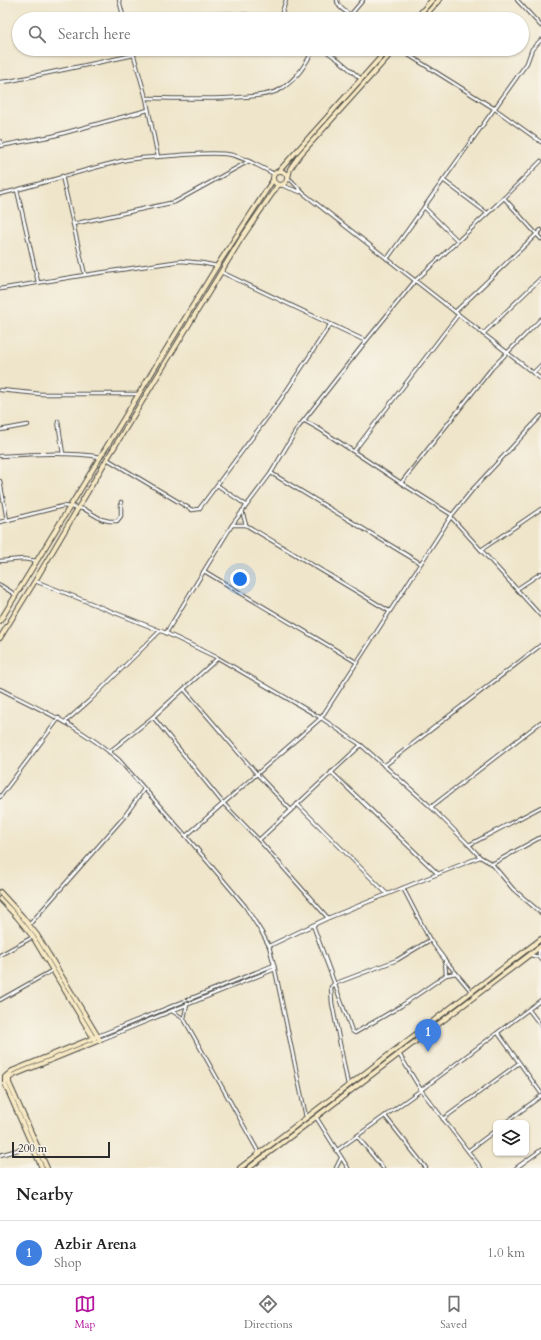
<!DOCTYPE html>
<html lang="en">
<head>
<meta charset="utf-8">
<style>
  :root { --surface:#fff; --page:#f6f6f6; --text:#222; --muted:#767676; --line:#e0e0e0; --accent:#b5179e }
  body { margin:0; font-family:Cardo,serif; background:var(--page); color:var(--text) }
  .controls { position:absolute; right:12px; bottom:12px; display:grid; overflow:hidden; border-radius:6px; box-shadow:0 1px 3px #0004 }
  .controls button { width:36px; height:36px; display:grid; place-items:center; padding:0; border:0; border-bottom:1px solid var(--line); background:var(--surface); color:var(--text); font:20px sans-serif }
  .scale { position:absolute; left:12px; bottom:10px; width:98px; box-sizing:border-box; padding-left:4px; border:2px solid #2b2b2b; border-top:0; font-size:11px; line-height:14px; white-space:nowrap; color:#2b2b2b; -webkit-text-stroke:3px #f7f3e8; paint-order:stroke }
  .you { position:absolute; left:240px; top:579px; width:14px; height:14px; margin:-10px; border:3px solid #fff; border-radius:50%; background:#1a73e8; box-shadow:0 0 0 6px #1a73e833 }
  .badge { display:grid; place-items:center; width:26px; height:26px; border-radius:50%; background:var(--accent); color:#fff; font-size:13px; font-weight:700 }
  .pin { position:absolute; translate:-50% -33px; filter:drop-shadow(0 1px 2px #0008) }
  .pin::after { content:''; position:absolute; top:21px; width:14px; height:12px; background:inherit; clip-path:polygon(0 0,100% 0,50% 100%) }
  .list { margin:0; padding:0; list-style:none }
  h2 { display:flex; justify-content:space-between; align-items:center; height:52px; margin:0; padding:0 16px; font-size:17px }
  h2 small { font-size:13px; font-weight:400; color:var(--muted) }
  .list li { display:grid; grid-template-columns:26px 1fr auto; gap:12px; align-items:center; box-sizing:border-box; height:64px; padding:0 16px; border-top:1px solid var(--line) }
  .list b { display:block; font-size:15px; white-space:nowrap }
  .list p { margin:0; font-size:13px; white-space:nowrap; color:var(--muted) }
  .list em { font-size:13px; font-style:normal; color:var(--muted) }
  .icon { flex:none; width:22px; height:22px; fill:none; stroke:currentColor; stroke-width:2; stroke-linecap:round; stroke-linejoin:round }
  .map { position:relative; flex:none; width:541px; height:1168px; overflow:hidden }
  .search { position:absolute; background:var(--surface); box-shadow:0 1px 3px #0004; left:12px; right:12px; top:12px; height:44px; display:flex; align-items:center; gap:10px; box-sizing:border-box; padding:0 14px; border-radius:22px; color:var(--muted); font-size:15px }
  .sheet { height:116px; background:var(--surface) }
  nav { display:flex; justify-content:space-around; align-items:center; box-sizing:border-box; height:56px; border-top:1px solid var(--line); background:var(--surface); font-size:11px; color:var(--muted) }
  nav a { display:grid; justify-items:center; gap:2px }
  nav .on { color:var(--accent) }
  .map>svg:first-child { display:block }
</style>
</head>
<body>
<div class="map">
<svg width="541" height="1168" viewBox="0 0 541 1168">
  <rect width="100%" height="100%" fill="#f7f3e8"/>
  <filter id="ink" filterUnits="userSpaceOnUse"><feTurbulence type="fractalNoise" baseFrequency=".025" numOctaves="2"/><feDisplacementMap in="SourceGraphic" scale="8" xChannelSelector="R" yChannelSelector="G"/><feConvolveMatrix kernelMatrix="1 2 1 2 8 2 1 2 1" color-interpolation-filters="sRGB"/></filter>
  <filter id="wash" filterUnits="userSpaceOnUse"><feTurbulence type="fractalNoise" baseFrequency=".012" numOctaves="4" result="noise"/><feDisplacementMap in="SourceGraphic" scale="16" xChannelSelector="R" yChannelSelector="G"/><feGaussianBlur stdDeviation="0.9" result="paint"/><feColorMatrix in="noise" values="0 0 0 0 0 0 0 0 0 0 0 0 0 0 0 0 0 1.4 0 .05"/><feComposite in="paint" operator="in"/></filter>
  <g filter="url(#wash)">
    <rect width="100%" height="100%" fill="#efe5ca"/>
  </g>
  <g filter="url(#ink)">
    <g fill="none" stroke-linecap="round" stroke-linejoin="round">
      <g stroke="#484743" stroke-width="4.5">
        <g id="street">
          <polyline points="119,0 124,19"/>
          <path d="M337,0C337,7 345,11 350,15"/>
          <polyline points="517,0 541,26"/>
          <path d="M166,19C195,15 240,10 267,19"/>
          <polyline points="280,19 286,0"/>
          <polyline points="347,19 363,0"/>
          <polyline points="132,49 146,98 158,157"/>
          <polyline points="323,49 340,61 361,79"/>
          <polyline points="399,49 495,109 541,142"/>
          <polyline points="0,82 10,81 134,55"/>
          <path d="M146,98C174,98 261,102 281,89C298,78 304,66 314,49"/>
          <polyline points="0,141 2,145"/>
          <polyline points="0,146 53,136 148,110"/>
          <polyline points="62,176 85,275"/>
          <polyline points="287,180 291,180 303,193 541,379"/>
          <polyline points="443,180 487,213"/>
          <polyline points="281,185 300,192"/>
          <polyline points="17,190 38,282"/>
          <path d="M0,194C43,184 84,169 126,160C144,157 163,157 181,155C198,154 215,152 232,155C247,159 261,167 274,174"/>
          <polyline points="504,198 541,239"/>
          <polyline points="424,207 458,241"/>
          <polyline points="73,224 175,202 249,161"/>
          <polyline points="387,259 527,63 532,49 541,40"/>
          <polyline points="221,272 366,341"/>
          <polyline points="0,289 85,275 181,261 202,263 217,266"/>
          <polyline points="455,312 541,230"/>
          <polyline points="483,334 541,278"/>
          <polyline points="533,373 541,365"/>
          <polyline points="0,390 41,394 139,394"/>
          <polyline points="58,421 63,454"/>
          <polyline points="305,421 321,430 401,483 452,515"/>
          <polyline points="0,430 28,425"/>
          <polyline points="354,451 458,315"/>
          <path d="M0,456C34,454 68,452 101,457"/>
          <polyline points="107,459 192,510 199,509 281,399 330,325"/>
          <polyline points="271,473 420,563"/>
          <polyline points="0,481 7,520"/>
          <polyline points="401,483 492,368 541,319"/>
          <polyline points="217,485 246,505"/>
          <polyline points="242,511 246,525"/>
          <polyline points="451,517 541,616"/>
          <polyline points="0,522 63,506 84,509 101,519 109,521 117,521 121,516 121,502"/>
          <polyline points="232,525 246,525 389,611"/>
          <polyline points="481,550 541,509"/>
          <polyline points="0,561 23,559 37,561"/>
          <polyline points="204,571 356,662"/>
          <polyline points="35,581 166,633 218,658 321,718 361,745 431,807 469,845 480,857 492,864 513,889 541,913"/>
          <polyline points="0,585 16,595"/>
          <polyline points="517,589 541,573"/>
          <polyline points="166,633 232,525 271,473 297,429 366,341 415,281 504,198 541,161"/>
          <path d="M0,689C42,710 84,729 119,760L186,836L245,906L262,933L269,946L274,965L306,1117"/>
          <polyline points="184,689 257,774 291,810"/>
          <polyline points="153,717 223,803 259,840 328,918"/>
          <polyline points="65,722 89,701 160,631"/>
          <polyline points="109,752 153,717 218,658"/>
          <polyline points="384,766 541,645"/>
          <polyline points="331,772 437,873"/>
          <polyline points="0,797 59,718"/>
          <polyline points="297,804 387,894"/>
          <polyline points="431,807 541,722"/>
          <polyline points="186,836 321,718 452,515 473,489 541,416"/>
          <polyline points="259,840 361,745"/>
          <polyline points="469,845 541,807"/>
          <polyline points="492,864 541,837"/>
          <polyline points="403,888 430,940 445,960 471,991"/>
          <polyline points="29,925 124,817 144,789"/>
          <polyline points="313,925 352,1031 355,1033 401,1006 446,975 456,973"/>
          <polyline points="269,946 328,918 480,857"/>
          <polyline points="539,949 539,957 541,960"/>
          <polyline points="0,955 33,937"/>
          <polyline points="530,955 539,957"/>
          <polyline points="445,961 446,975"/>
          <polyline points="0,1000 53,970"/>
          <polyline points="529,1010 541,1026"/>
          <polyline points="172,1011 184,1019 259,1153"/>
          <polyline points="184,1018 187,1004"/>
          <polyline points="498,1033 541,1093"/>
          <polyline points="98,1036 274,965"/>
          <polyline points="100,1040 275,969"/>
          <polyline points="399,1054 421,1090 481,1168"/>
          <polyline points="348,1085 332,1003 331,987 334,984 397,960 430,940"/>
          <polyline points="385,1116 426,1168"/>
          <polyline points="316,1117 348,1168"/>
          <polyline points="443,1119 519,1063"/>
          <polyline points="505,1123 541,1096"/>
          <polyline points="357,1136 383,1168"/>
          <polyline points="336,1151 421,1090 541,1000"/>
          <polyline points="468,1151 496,1130"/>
          <polyline points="0,1155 32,1146"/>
          <polyline points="336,1168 341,1158"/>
          <polyline points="516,1168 541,1150"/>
        </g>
      </g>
      <g stroke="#484743" stroke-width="6">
        <g id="secondary">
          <polyline points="415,19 432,0"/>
          <polyline points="422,19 439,0"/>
          <circle cx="280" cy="178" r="7"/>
          <polyline points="279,171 388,49"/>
          <polyline points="288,178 290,169 299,156 395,49"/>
          <polyline points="0,621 217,266 273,180"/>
          <polyline points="0,638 35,581 107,459 221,272 241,239 278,185"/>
          <polyline points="0,892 22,916 37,935 100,1040 14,1075 9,1078 9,1083 14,1094 47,1168"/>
          <polyline points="0,899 17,917 33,937 94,1039"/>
          <polyline points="42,1168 5,1084 5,1077 12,1071 98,1036"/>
          <polyline points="240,1168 541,939"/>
          <polyline points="249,1168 541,946"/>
        </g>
      </g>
      <use href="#street" stroke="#fff" stroke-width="2.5"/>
      <use href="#secondary" stroke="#f7e9c3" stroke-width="4"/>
    </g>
  </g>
</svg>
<div class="controls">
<button><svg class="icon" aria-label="layers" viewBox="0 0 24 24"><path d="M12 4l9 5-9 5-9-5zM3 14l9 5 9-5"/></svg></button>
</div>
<div class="scale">200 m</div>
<div class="you"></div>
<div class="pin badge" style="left:428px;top:1052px;background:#3f7fe0">1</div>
<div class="search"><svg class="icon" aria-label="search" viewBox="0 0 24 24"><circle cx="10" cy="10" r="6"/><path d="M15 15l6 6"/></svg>Search here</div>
</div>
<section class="sheet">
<h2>Nearby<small></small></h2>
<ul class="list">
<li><span class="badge" style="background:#3f7fe0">1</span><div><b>Azbir Arena</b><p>Shop</p></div><em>1.0 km</em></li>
</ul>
</section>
<nav>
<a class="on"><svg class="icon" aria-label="map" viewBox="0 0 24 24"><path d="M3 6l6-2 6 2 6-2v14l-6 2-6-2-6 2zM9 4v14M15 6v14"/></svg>Map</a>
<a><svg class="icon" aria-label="directions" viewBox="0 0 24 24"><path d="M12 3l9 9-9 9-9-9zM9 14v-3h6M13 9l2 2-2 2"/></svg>Directions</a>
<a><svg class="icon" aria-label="saved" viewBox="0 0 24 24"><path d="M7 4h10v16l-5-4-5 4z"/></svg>Saved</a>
</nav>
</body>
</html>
